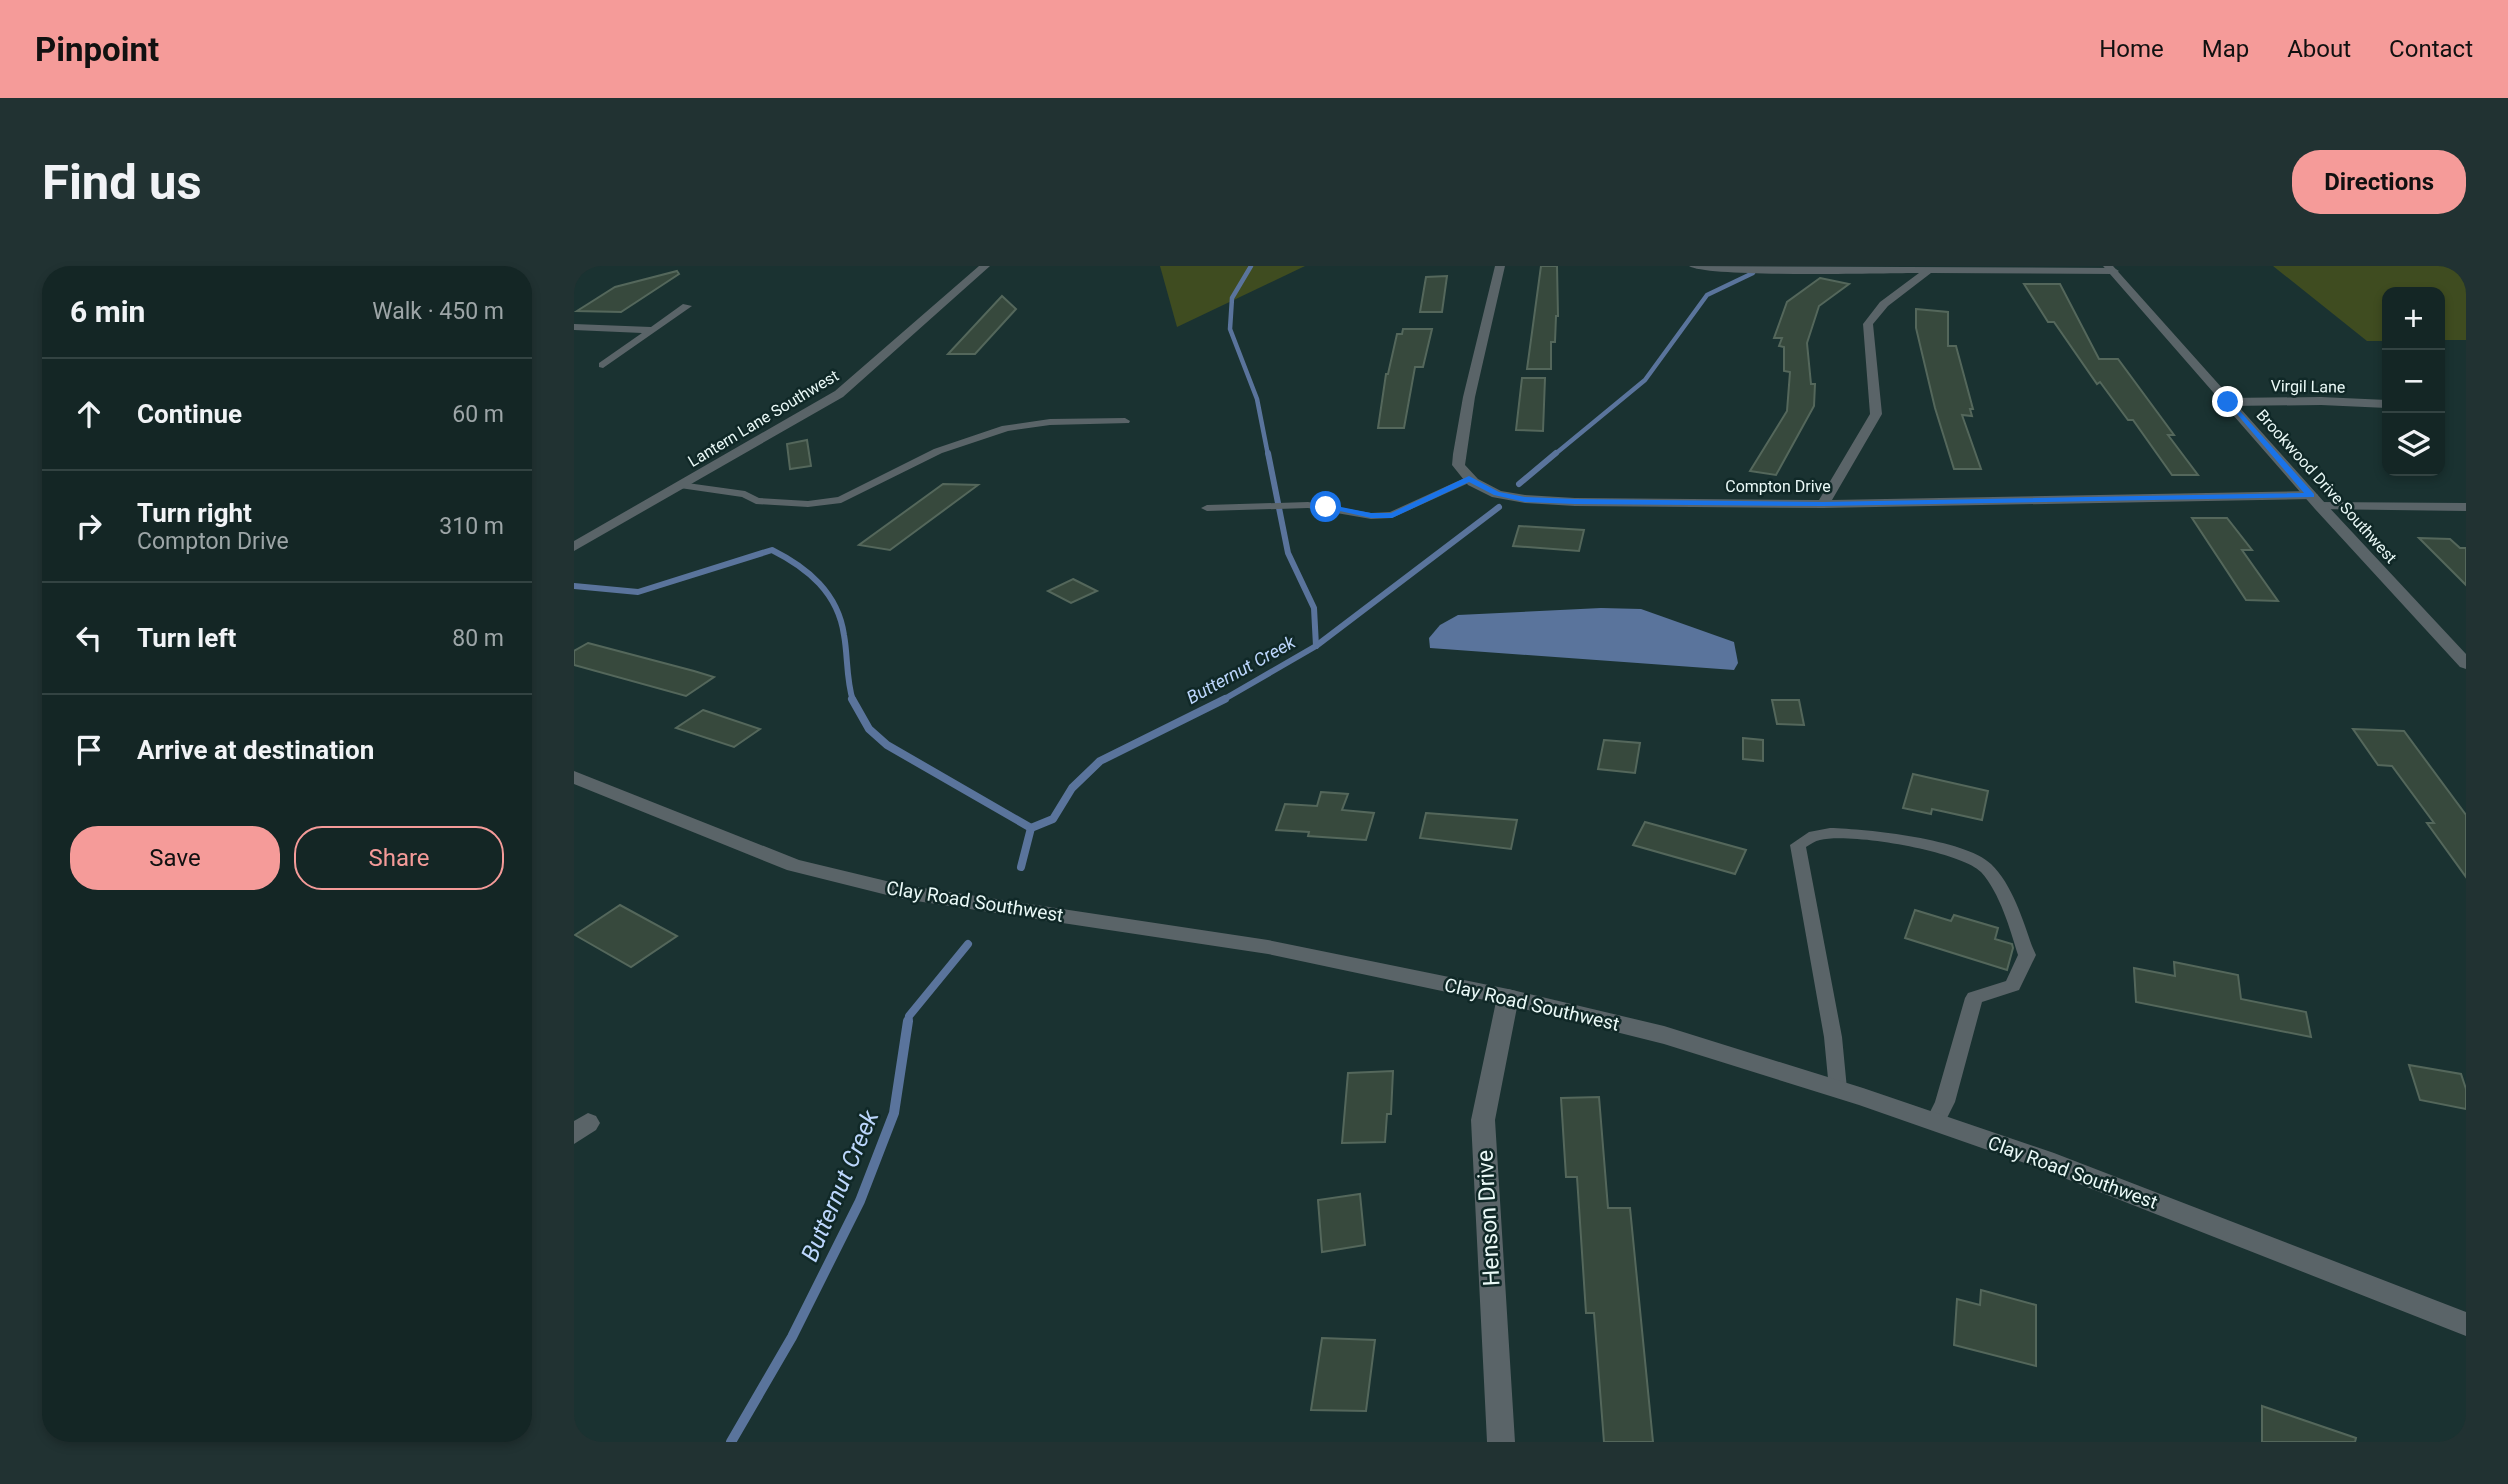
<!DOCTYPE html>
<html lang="en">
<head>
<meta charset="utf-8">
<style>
  :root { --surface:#142625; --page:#213232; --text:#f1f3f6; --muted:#9da5a7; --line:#334342; --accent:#f59b99 }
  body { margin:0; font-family:Roboto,sans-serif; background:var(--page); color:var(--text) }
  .controls { position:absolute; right:21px; top:21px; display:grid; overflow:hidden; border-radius:14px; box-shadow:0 4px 10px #0003 }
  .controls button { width:63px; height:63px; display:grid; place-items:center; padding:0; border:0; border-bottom:2px solid var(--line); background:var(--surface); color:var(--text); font:35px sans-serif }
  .stop { position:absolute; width:21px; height:21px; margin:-16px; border:5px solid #1a73e8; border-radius:50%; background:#fff }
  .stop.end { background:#1a73e8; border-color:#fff; box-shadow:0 2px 7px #0008 }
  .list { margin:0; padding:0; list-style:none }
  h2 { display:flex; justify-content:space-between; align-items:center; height:91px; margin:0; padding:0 28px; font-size:30px }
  h2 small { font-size:23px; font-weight:400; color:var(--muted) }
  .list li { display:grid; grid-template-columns:46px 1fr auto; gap:21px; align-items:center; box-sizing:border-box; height:112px; padding:0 28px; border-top:2px solid var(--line) }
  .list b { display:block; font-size:26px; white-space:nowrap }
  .list p { margin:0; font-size:23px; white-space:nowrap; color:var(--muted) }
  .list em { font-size:23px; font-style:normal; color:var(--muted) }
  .actions { display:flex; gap:14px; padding:21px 28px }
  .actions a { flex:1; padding:16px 0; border:2px solid var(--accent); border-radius:28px; text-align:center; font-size:24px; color:var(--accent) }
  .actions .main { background:var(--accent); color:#111 }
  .icon { flex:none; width:38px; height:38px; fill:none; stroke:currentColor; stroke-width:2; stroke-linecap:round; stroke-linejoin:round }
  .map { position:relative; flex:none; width:1892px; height:1176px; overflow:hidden; border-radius:28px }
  header { display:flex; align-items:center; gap:42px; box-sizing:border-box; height:98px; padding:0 35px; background:var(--accent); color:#111 }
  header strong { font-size:33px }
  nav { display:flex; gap:38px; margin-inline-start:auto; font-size:24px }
  .intro { display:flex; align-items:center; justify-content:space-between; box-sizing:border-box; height:168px; padding:0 42px }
  h1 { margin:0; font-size:49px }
  .button { padding:18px 32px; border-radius:28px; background:var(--accent); color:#111; font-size:24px; font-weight:700 }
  main { display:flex; gap:42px; padding:0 42px }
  aside { flex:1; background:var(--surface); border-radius:28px; box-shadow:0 4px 10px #0003 }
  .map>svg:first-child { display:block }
</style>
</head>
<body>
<header>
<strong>Pinpoint</strong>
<nav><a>Home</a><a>Map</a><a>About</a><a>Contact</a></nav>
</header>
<div class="intro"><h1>Find us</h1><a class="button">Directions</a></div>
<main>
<aside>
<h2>6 min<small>Walk · 450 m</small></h2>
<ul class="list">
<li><svg class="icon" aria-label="ahead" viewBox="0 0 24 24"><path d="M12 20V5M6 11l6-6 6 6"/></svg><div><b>Continue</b></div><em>60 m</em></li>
<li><svg class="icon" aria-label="right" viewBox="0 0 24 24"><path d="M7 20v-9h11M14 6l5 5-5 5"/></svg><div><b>Turn right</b><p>Compton Drive</p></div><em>310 m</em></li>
<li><svg class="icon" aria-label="left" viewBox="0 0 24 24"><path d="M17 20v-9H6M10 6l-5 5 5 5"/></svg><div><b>Turn left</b></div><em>80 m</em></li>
<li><svg class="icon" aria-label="arrive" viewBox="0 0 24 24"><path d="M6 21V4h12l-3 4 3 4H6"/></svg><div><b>Arrive at destination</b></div></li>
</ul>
<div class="actions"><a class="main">Save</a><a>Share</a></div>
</aside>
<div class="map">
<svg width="1892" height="1176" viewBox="0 0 1892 1176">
  <rect width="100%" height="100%" fill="#1a3231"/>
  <g fill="#3f4c20">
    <polygon points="586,0 731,0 603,61"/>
    <polygon points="1699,0 1892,0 1892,74 1866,74 1866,26 1813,26 1813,75 1793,75"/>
  </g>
  <polygon fill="#5a749c" points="1027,342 1067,343 1160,376 1164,397 1160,404 856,382 855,372 866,359 884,349"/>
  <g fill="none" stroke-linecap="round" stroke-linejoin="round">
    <g stroke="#5a749c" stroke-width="4.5">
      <polyline points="677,0 658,32 656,63 683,133 694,189"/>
      <polyline points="980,189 1071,114 1133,29 1179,7"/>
    </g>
    <g stroke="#5a749c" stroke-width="6">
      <polyline points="694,187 714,287 740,342 742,380"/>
      <polyline points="945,218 982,187"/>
      <path d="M0,320L64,326L198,284C234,302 264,327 270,369C274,391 272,413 279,435"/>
      <polyline points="647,435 742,380 925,241"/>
    </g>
    <g stroke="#5a749c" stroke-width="8">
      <polyline points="278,433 295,463 313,479 457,562"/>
      <polyline points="457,562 479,553 498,522 526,495 651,433"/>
      <polyline points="447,601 457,562"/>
      <polyline points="334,756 335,750 394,678"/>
    </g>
    <polyline stroke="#5a749c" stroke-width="10" points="157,1176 218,1071 286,935 320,847 334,755"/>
  </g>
  <g fill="#37493d" stroke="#54675b" stroke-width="2">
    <polygon points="967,0 983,0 984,50 982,50 981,76 977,76 977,103 953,103"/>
    <polygon points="103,5 105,8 47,46 3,45 41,21"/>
    <polygon points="873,10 868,46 846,46 852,11"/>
    <polygon points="1246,12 1275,18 1245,40 1233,77 1237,118 1241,118 1240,140 1202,209 1176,205 1213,145 1216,106 1210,105 1210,81 1205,80 1208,72 1200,72 1213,36"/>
    <polygon points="1450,18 1486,18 1525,93 1544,93 1600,169 1594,169 1624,209 1598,209 1559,154 1554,154 1526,116 1523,118 1480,56 1474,56"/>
    <polygon points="428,30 442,43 401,88 374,88"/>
    <polygon points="1342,43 1374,46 1374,80 1382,80 1399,143 1396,143 1398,150 1388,149 1407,203 1380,203 1361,142 1342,62"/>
    <polygon points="829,63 858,63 849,101 841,101 830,162 804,162 812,108 814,108 823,68 828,68"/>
    <polygon points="948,112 971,112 969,165 942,164"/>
    <polygon points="233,174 237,200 216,203 213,178"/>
    <polygon points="369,218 404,219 316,284 285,279"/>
    <polygon points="1618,252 1653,252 1678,284 1668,284 1704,335 1672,334"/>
    <polygon points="945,260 1010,264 1005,285 939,280"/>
    <polygon points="1845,272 1876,273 1886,282 1892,282 1892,319"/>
    <polygon points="499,313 523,325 497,337 474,325"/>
    <polygon points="14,377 120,405 140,411 112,430 0,399 0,385"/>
    <polygon points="1198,434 1225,434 1230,459 1203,458"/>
    <polygon points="129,444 186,463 160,481 102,462"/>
    <polygon points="1779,463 1830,465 1892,549 1892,611 1853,557 1860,557 1818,500 1804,499"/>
    <polygon points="1169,472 1189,474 1189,495 1169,493"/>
    <polygon points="1030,474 1066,477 1061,507 1024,503"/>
    <polygon points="1339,508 1414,525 1408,554 1358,543 1357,548 1329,542"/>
    <polygon points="747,526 774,528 768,544 800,547 792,574 734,570 735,566 702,564 711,538 743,540"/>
    <polygon points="852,547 943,554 937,583 846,572"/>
    <polygon points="1071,556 1172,584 1161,608 1059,579"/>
    <polygon points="46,639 103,670 57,701 1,669"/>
    <polygon points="1341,644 1377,655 1380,649 1424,662 1421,673 1438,678 1439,682 1433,704 1331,672"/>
    <polygon points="1600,696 1664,709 1667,733 1732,746 1737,771 1562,736 1560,702 1601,710"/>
    <polygon points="1835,799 1887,808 1892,823 1892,843 1846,834"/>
    <polygon points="819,805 817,848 813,848 811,876 768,877 774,807"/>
    <polygon points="1025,831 1034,942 1056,942 1079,1176 1030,1176 1020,1047 1012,1047 1003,911 992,911 987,832"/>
    <polygon points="786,928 791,979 748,986 744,934"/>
    <polygon points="1407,1024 1462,1039 1462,1100 1380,1079 1383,1033 1406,1039"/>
    <polygon points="748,1072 801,1074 792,1145 737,1144"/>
    <polygon points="1688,1140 1782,1172 1781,1176 1688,1176"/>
  </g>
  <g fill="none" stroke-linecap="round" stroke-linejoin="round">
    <g fill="#5a6468" fill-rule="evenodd">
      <polygon points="551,152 556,155 555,157 476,159 434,165 368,187 267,237 234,241 182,238 168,231 106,222 101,219 106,216 171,225 185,232 234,235 264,231 360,183 428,160 476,153"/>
      <polygon points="895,210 900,213 899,215 818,252 797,253 734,242 633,245 627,242 633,239 734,236 797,247 816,246"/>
      <path d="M1256,562C1293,563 1391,573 1417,598C1438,618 1449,654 1458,680L1462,689L1445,724L1408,736L1381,836L1368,862L1361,864L1354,862L1351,856L1361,836L1391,732L1394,727L1432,715L1444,689C1436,663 1426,627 1407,606C1387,585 1275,566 1246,574C1241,575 1237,578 1232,581L1268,771L1273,823L1271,828L1264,831L1257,828L1255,823L1250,771L1216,579L1235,566Z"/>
    </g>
    <g fill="#5a6468" fill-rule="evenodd">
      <polygon points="405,0 416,0 269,131 0,285 0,275 261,125"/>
      <path d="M921,0H931L901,131L891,199L904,213L927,225L951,229L1001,232L1245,234L1296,148L1289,58L1306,36L1345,7C1310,7 1134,12 1115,0L1540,2L1545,5L1540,8L1357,7L1314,40L1299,58L1308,148L1258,234L1737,225L1744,229L1737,233L1249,242L1001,240L951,237L918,231L894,219L878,199L879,188L889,131Z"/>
      <polygon points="109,38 118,40 29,102 25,101 25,97 68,67 0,64 0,58 77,61"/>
      <polygon points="1747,131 1813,134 1813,142 1747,139 1654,140 1648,136 1654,132"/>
      <polygon points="1746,236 1892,237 1892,245 1741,243 1741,237"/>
      <polygon points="934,723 942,725 945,731 921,854 941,1176 913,1176 897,854 923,731 926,725"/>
      <polygon points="14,847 22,850 26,857 22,864 0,878 0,855"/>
    </g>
    <g fill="#5a6468" fill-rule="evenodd">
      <polygon points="1529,0 1539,0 1751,237 1892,388 1892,403 1886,401 1741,243"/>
      <polygon points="0,505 225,594 329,619 694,674 934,723 1090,760 1289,822 1480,887 1892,1046 1892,1070 1462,901 1285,839 1090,778 934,739 694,688 329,633 213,604 0,518"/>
    </g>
  </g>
  <polygon fill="#1a73e8" points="1651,134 1656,134 1740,228 1740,231 1249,240 1001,238 951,236 920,229 895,216 818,252 797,252 748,241 752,238 797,247 817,247 895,210 925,226 951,231 1001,233 1249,236 1730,227"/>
  <g text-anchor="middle" stroke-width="5" stroke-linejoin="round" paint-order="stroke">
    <g font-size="16" fill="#eaf9f7" stroke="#102827">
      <text transform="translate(1734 120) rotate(1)" y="6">Virgil Lane</text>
      <text transform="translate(189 152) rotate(-31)" y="6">Lantern Lane Southwest</text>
      <text x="1204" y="226">Compton Drive</text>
      <text transform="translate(1753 220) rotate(48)" y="6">Brookwood Drive Southwest</text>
    </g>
    <g font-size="18" font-style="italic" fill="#bcd6fc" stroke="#102827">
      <text transform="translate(667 404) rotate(-29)" y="6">Butternut Creek</text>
    </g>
    <g font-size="19" fill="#eaf9f7" stroke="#102827">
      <text transform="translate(401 635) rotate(9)" y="7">Clay Road Southwest</text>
      <text transform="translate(958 738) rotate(13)" y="7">Clay Road Southwest</text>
      <text transform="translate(1499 906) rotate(20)" y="7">Clay Road Southwest</text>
    </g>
    <g font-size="23" fill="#eaf9f7" stroke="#102827">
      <text transform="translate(914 952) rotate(-93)" y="8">Henson Drive</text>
    </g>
    <g font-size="24" font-style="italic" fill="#bcd6fc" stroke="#102827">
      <text transform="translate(266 920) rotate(-67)" y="8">Butternut Creek</text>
    </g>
  </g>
</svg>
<div class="controls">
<button>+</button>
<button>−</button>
<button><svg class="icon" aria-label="layers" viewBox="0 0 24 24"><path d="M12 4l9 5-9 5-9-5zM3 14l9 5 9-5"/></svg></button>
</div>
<div class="stop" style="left:752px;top:241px"></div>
<div class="stop end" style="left:1654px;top:136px"></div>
</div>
</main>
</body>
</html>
